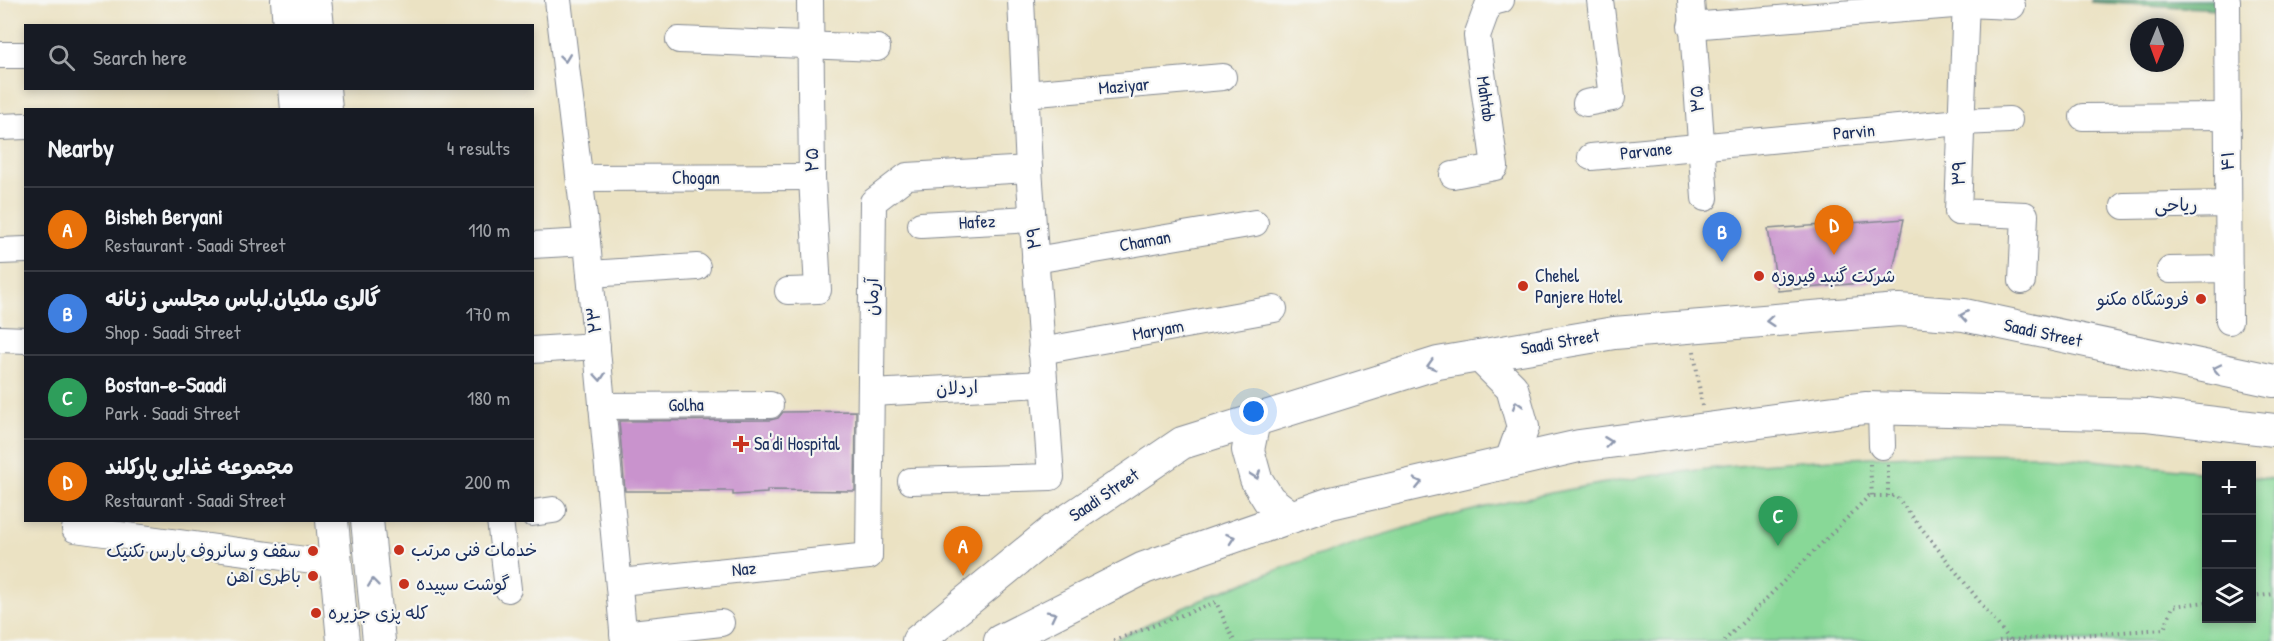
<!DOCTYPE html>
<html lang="en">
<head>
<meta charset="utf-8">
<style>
  :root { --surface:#171b24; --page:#20242c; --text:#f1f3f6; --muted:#9ea1a6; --line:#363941; --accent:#8c9099 }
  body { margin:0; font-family:"Patrick Hand","Playpen Sans Arabic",sans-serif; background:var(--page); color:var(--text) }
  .controls { position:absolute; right:18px; bottom:18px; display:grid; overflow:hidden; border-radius:0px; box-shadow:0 3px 9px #0003 }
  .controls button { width:54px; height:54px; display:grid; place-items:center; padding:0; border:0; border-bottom:2px solid var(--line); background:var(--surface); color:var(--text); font:30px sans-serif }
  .compass { position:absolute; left:2130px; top:18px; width:54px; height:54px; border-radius:50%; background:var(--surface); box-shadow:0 3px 9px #0003; rotate:181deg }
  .you { position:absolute; left:1254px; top:412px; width:21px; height:21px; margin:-15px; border:4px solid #fff; border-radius:50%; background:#1a73e8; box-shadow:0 0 0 9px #1a73e833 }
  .badge { display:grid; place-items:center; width:39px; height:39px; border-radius:50%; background:var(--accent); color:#fff; font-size:20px; font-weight:700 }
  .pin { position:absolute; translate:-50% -50px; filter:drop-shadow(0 2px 3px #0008) }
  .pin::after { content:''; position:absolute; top:32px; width:21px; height:18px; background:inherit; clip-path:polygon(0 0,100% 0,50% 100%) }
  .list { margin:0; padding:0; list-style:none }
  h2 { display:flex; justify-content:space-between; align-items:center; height:78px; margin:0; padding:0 24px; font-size:26px }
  h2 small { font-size:20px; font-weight:400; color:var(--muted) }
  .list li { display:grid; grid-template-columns:39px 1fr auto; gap:18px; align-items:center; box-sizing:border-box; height:84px; padding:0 24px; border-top:2px solid var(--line) }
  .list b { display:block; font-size:22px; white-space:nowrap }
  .list p { margin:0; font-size:20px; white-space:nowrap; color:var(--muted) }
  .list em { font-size:20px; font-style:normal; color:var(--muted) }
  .icon { flex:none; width:33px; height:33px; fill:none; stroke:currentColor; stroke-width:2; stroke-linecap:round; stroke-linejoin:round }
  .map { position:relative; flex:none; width:2274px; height:641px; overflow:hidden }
  .search { position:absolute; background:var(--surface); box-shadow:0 3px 9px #0003; left:24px; top:24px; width:510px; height:66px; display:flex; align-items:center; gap:15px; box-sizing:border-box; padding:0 21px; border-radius:0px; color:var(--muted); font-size:22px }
  .panel { position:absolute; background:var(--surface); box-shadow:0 3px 9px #0003; left:24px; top:108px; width:510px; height:414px; border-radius:0px }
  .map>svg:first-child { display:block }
</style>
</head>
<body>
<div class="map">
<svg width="2274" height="641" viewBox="0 0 2274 641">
  <rect width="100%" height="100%" fill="#f6f6f2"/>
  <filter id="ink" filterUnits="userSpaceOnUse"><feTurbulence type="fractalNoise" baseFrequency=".0167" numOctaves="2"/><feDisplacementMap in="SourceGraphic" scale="12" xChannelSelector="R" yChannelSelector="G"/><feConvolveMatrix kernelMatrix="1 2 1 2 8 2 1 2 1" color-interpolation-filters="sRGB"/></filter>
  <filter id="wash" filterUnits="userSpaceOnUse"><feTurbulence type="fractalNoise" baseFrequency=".008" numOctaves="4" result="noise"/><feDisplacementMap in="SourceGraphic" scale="24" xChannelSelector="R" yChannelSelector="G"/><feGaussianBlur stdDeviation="1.35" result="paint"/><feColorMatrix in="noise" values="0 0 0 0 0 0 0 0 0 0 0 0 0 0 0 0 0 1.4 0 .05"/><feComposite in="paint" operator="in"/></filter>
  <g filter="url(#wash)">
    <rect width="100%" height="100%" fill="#ebe2c3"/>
    <path fill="#88d897" stroke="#52847a" stroke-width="1.5" d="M1938,454L2045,455L2206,472V618H2252V477L2274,479V641H1112C1294,551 1496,493 1698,470C1778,461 1858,457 1938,454Z"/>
    <polygon fill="#6eb880" stroke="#44746f" stroke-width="1.5" points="2091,0 2218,0 2218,9 2091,2"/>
    <g id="blocks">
      <g fill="#c993cd">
        <polygon points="1904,219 1891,280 1778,291 1768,229"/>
        <polygon points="856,411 855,491 767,490 767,493 733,495 733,491 625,491 619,421 770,420 778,418 783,412"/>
      </g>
    </g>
  </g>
  <g filter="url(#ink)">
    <use href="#blocks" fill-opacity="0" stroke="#838890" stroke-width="1.5"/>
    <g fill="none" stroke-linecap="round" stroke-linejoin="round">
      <g stroke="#838890" stroke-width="28">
        <g id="minor">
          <polyline points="558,0 587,242 624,641"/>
          <polyline points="1691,0 1705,198"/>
          <polyline points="1966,0 1958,212 2025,215 2022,281"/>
          <polyline points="2227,0 2229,321"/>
          <polyline points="1691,26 1966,4 2012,6"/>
          <polyline points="679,40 877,48"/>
          <polyline points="0,55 26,55"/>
          <polyline points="1025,94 1223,77"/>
          <polyline points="1586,103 1612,98 1600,0"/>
          <polyline points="2083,117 2228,116"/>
          <polyline points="0,127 26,126"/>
          <polyline points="1591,157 1961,122 2009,120"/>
          <polyline points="1453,175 1495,167 1477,36 1489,3 1501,0"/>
          <polyline points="580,178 812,177"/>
          <polyline points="2124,206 2228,204"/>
          <polyline points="921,225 1032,219"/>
          <polyline points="532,245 587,242"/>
          <polyline points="0,251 26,250"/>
          <polyline points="1035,260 1255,223"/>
          <polyline points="2170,270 2229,269"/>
          <polyline points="590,274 697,267"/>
          <polyline points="788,291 818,290 812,177 810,0"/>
          <polyline points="0,339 26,340"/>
          <polyline points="532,350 597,346"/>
          <polyline points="1041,351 1274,309"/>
          <polyline points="871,393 1044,384"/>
          <polyline points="602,406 770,405"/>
          <polyline points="1881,409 1882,446"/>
          <polyline points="911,481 1051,477 1029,169 1021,0"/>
          <polyline points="532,513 553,510"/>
          <polyline points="500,520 508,589"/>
          <polyline points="75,529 335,564"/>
          <polyline points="620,582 869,556 873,202 907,176 1029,169"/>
          <polyline points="623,634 721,623"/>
        </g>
      </g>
      <g stroke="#838890" stroke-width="34">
        <g id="major">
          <polyline points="287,0 289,26"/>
          <polyline points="315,0 318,26"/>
          <polyline points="295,88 297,110"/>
          <polyline points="324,88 326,110"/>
          <polyline points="1480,356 1512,388 1523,427 1511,461"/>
          <polyline points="1254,421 1248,450 1256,479 1269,500 1291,517"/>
          <polyline points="332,520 343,641"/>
          <polyline points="367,520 379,641"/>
          <polyline points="918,641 1055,529 1182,443 1438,363 1614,333 1899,310 1964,315 2274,381"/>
          <polyline points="1000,641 1144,568 1331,503 1579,446 1865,408 2147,415 2274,430"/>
        </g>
      </g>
      <g stroke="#838890" stroke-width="4" stroke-dasharray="1.5 4.5" stroke-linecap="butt">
        <polyline points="1694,351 1702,406"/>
        <polyline points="1870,464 1872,496"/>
        <polyline points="1888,465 1888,496"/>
        <polyline points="2252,597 2274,594"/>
        <polyline points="1113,641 1216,602 1234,641"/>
        <polyline points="1724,641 1869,496 1896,496 2010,640"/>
        <polyline points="1999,641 2164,629 2173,606 2206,602"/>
      </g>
      <use href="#minor" stroke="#fff" stroke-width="26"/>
      <use href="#major" stroke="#fff" stroke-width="32"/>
    </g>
    <defs><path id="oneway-chevron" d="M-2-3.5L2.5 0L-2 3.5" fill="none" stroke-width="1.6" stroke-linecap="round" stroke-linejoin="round" transform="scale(1.5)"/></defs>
    <g stroke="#8d97ae">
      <use href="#oneway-chevron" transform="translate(565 58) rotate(83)"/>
      <use href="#oneway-chevron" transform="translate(1964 316) rotate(-171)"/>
      <use href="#oneway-chevron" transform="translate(1770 321) rotate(175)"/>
      <use href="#oneway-chevron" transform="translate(1431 365) rotate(164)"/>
      <use href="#oneway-chevron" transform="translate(2217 369) rotate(-168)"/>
      <use href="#oneway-chevron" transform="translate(600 377) rotate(85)"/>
      <use href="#oneway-chevron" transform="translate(1517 405) rotate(-106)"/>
      <use href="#oneway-chevron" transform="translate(1608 442) rotate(-7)"/>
      <use href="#oneway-chevron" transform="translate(1256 475) rotate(70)"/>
      <use href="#oneway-chevron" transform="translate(1418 483) rotate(-13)"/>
      <use href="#oneway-chevron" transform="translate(1231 538) rotate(-19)"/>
      <use href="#oneway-chevron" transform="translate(373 583) rotate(-96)"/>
      <use href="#oneway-chevron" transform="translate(1052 615) rotate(-27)"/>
    </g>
  </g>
  <g fill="#c8321e" stroke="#f6f6f2" stroke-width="2">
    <circle cx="1759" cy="276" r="6"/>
    <circle cx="1523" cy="286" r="6"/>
    <circle cx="2201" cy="299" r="6"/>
    <path d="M738 435h6v6h6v6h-6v6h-6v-6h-6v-6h6z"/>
    <circle cx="399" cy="550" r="6"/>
    <circle cx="313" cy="551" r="6"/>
    <circle cx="313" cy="576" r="6"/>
    <circle cx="404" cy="584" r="6"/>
    <circle cx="316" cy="613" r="6"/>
  </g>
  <g text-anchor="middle" stroke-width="4.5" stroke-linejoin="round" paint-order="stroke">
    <g font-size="18" fill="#1b2f5e" stroke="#f6f6f2">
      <text transform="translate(1124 86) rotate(-5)" y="6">Maziyar</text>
      <text transform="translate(1486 99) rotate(82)" y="6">Mahtab</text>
      <text transform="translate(1697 99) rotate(-94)" y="6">۳۵</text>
      <text transform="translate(1854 132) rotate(-5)" y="6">Parvin</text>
      <text transform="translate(1646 151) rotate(-6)" y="6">Parvane</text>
      <text transform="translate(812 160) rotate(-91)" y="6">۲۵</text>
      <text transform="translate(2228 161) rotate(-90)" y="6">۴۱</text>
      <text transform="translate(1959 173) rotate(-88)" y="6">۳۹</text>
      <text x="696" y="184">Chogan</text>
      <text transform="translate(2176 205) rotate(-1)" y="6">ریاحی</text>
      <text transform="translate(977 222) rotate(-3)" y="6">Hafez</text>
      <text transform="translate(1034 238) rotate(-94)" y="6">۲۹</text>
      <text transform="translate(1145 241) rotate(-10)" y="6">Chaman</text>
      <text transform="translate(872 297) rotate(-89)" y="6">آرمان</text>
      <text transform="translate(594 320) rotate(-95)" y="6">۲۳</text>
      <text transform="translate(1158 330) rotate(-10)" y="6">Maryam</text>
      <text transform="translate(2043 333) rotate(12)" y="6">Saadi Street</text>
      <text transform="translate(1560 342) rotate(-10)" y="6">Saadi Street</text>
      <text transform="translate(957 388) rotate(-3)" y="6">اردلان</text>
      <text transform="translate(686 405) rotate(-1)" y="6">Golha</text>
      <text transform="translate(1104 495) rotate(-34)" y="6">Saadi Street</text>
      <text transform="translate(744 569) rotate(-6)" y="6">Naz</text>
    </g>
    <g font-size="18" fill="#1b2f5e" stroke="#f6f6f2" text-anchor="start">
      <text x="1535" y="282">Chehel<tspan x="1535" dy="21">Panjere Hotel</tspan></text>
      <text x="1771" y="282">شرکت گنبد فیروزه</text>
      <text x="2189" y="305" text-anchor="end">فروشگاه مکنو</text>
      <text x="754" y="450">Sa'di Hospital</text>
      <text x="411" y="556">خدمات فنی مرتب</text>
      <text x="301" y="557" text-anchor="end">سقف و سانروف پارس تکنیک</text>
      <text x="301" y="582" text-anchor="end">باطری آهن</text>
      <text x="416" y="590">گوشت سپیده</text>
      <text x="328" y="619">کله پزی جزیره</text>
    </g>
  </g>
</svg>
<div class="controls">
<button>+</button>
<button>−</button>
<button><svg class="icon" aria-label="layers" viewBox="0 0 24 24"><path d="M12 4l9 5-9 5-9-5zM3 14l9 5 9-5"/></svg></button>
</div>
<svg class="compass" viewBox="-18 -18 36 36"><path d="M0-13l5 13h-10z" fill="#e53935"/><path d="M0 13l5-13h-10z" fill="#9ea1a6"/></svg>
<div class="you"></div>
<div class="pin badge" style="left:963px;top:576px;background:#e8710a">A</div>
<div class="pin badge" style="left:1722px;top:262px;background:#3f7fe0">B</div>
<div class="pin badge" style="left:1778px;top:546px;background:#2e9e5b">C</div>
<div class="pin badge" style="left:1834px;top:255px;background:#e8710a">D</div>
<div class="search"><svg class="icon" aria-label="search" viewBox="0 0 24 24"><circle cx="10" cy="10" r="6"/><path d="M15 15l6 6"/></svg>Search here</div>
<section class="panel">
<h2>Nearby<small>4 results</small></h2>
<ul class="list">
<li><span class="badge" style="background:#e8710a">A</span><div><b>Bisheh Beryani</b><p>Restaurant · Saadi Street</p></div><em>110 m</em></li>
<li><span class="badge" style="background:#3f7fe0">B</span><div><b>گالری ملکیان.لباس مجلسی زنانه</b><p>Shop · Saadi Street</p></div><em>170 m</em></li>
<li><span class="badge" style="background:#2e9e5b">C</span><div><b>Bostan-e-Saadi</b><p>Park · Saadi Street</p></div><em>180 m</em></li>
<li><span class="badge" style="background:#e8710a">D</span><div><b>مجموعه غذایی پارکلند</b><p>Restaurant · Saadi Street</p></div><em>200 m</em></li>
</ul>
</section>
</div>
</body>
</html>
